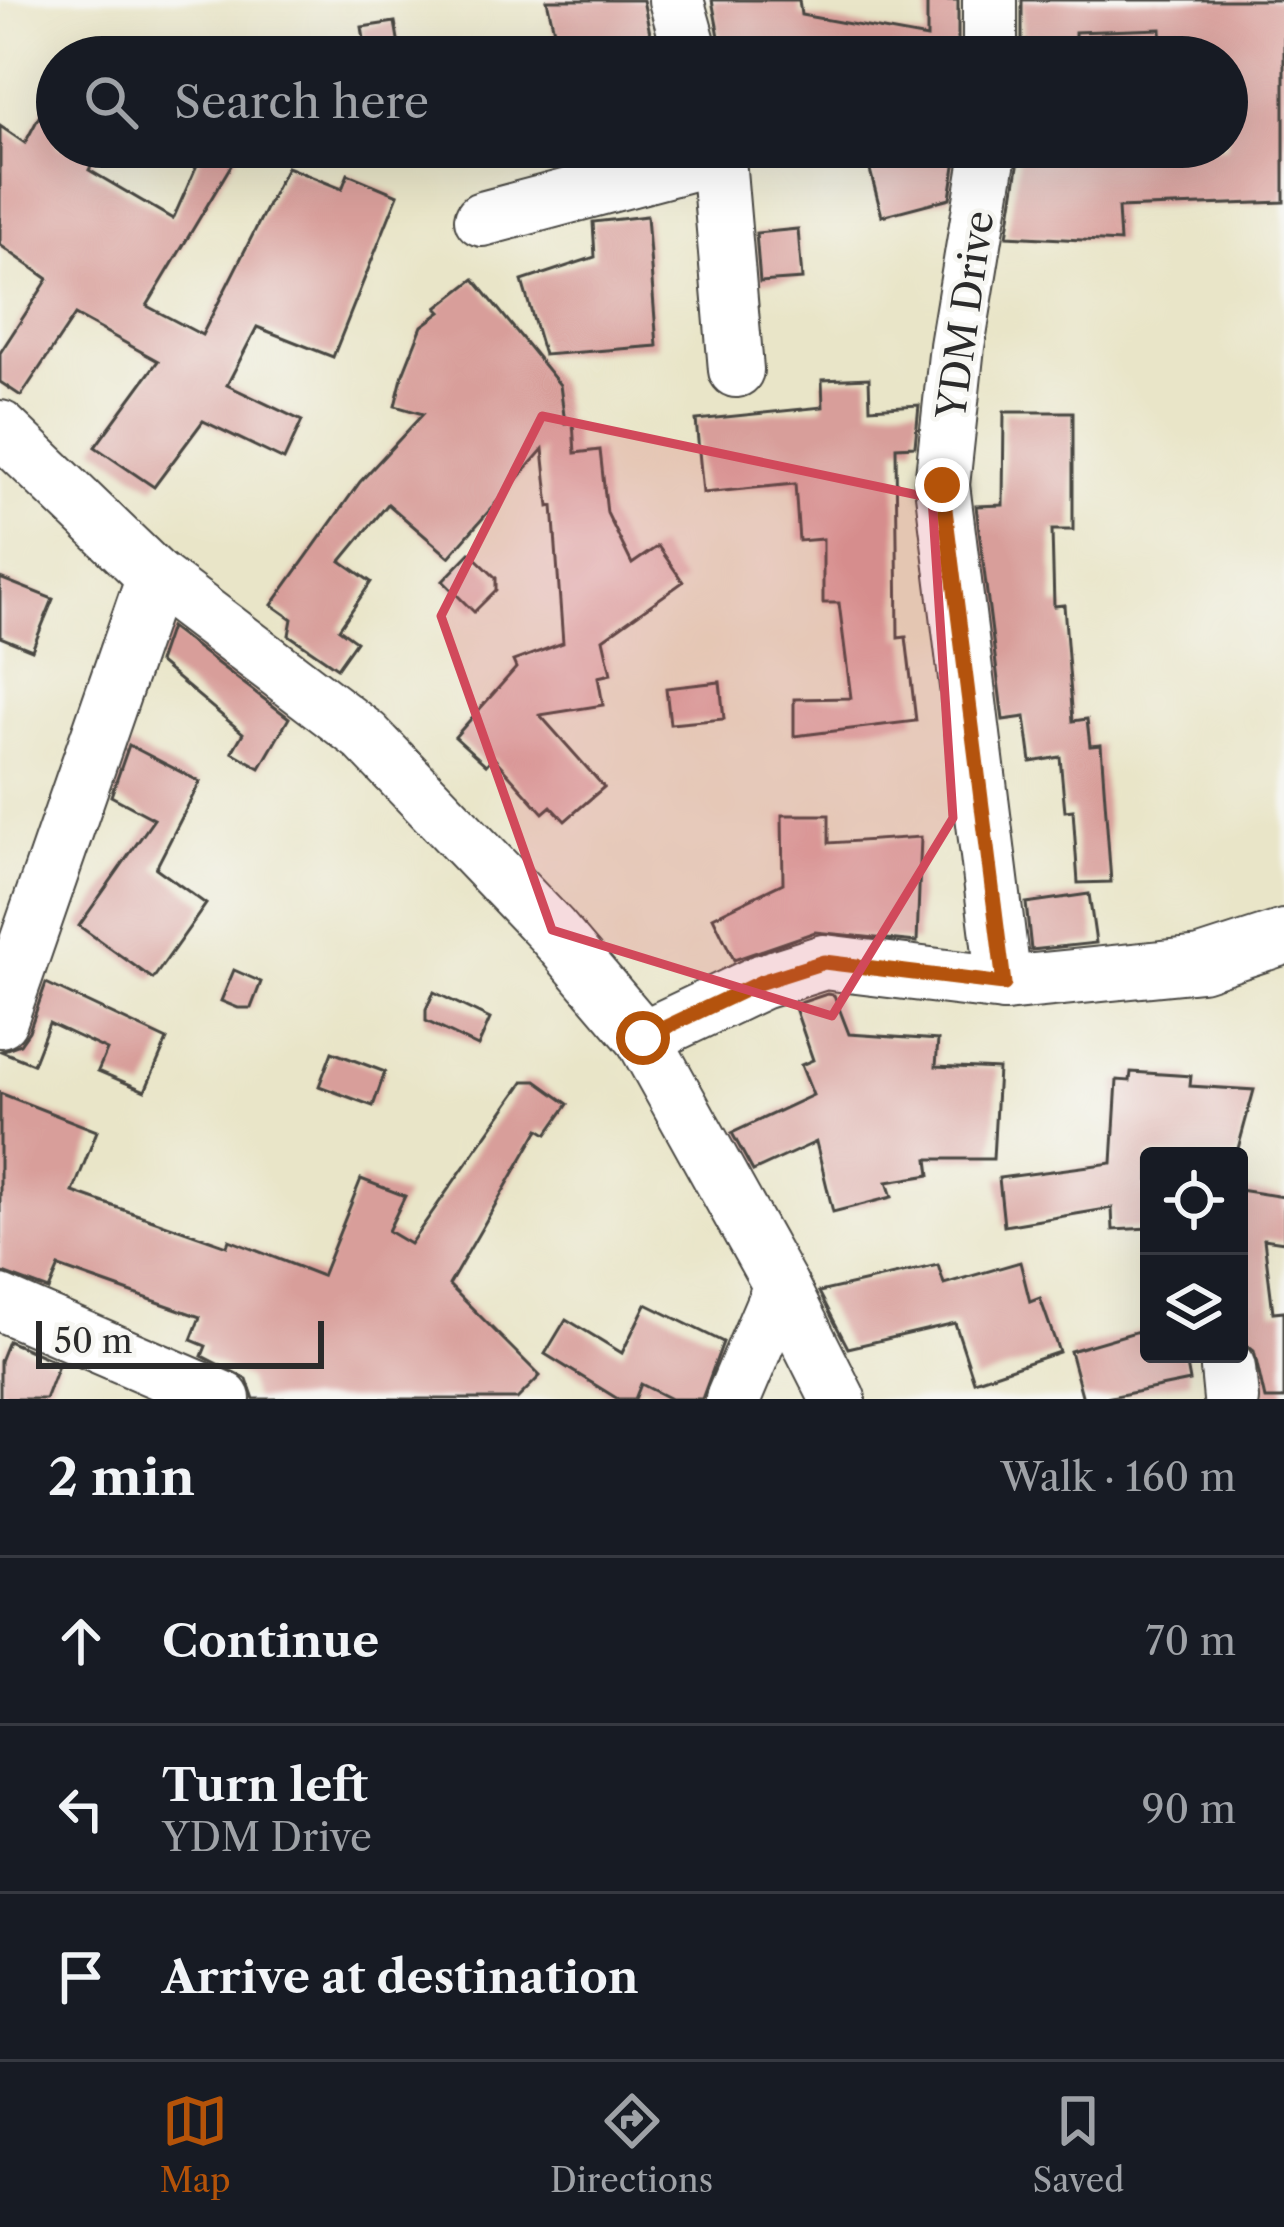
<!DOCTYPE html>
<html lang="en">
<head>
<meta charset="utf-8">
<style>
  :root { --surface:#171b24; --page:#20242c; --text:#f1f3f6; --muted:#9ea1a6; --line:#363941; --accent:#b45309 }
  body { margin:0; font-family:"Libre Caslon Text",serif; background:var(--page); color:var(--text) }
  .controls { position:absolute; right:36px; bottom:36px; display:grid; overflow:hidden; border-radius:12px; box-shadow:0 12px 48px #0002 }
  .controls button { width:108px; height:108px; display:grid; place-items:center; padding:0; border:0; border-bottom:3px solid var(--line); background:var(--surface); color:var(--text); font:60px sans-serif }
  .scale { position:absolute; left:36px; bottom:30px; width:288px; box-sizing:border-box; padding-left:12px; border:6px solid #2b2b2b; border-top:0; font-size:33px; line-height:42px; white-space:nowrap; color:#2b2b2b; -webkit-text-stroke:9px #f6f6f2; paint-order:stroke }
  .stop { position:absolute; width:36px; height:36px; margin:-27px; border:9px solid #b45309; border-radius:50%; background:#fff }
  .stop.end { background:#b45309; border-color:#fff; box-shadow:0 3px 12px #0008 }
  .list { margin:0; padding:0; list-style:none }
  h2 { display:flex; justify-content:space-between; align-items:center; height:156px; margin:0; padding:0 48px; font-size:51px }
  h2 small { font-size:39px; font-weight:400; color:var(--muted) }
  .list li { display:grid; grid-template-columns:78px 1fr auto; gap:36px; align-items:center; box-sizing:border-box; height:168px; padding:0 48px; border-top:3px solid var(--line) }
  .list b { display:block; font-size:45px; white-space:nowrap }
  .list p { margin:0; font-size:39px; white-space:nowrap; color:var(--muted) }
  .list em { font-size:39px; font-style:normal; color:var(--muted) }
  .icon { flex:none; width:66px; height:66px; fill:none; stroke:currentColor; stroke-width:2; stroke-linecap:round; stroke-linejoin:round }
  .map { position:relative; flex:none; width:1284px; height:1399px; overflow:hidden }
  .search { position:absolute; background:var(--surface); box-shadow:0 12px 48px #0002; left:36px; right:36px; top:36px; height:132px; display:flex; align-items:center; gap:30px; box-sizing:border-box; padding:0 42px; border-radius:66px; color:var(--muted); font-size:45px }
  .sheet { height:660px; background:var(--surface) }
  nav { display:flex; justify-content:space-around; align-items:center; box-sizing:border-box; height:168px; border-top:3px solid var(--line); background:var(--surface); font-size:33px; color:var(--muted) }
  nav a { display:grid; justify-items:center; gap:6px }
  nav .on { color:var(--accent) }
  .map>svg:first-child { display:block }
</style>
</head>
<body>
<div class="map">
<svg width="1284" height="1399" viewBox="0 0 1284 1399">
  <rect width="100%" height="100%" fill="#f6f6f2"/>
  <filter id="ink" filterUnits="userSpaceOnUse"><feTurbulence type="fractalNoise" baseFrequency=".00833" numOctaves="2"/><feDisplacementMap in="SourceGraphic" scale="24" xChannelSelector="R" yChannelSelector="G"/><feConvolveMatrix kernelMatrix="1 2 1 2 8 2 1 2 1" color-interpolation-filters="sRGB"/></filter>
  <filter id="wash" filterUnits="userSpaceOnUse"><feTurbulence type="fractalNoise" baseFrequency=".004" numOctaves="4" result="noise"/><feDisplacementMap in="SourceGraphic" scale="48" xChannelSelector="R" yChannelSelector="G"/><feGaussianBlur stdDeviation="2.7" result="paint"/><feColorMatrix in="noise" values="0 0 0 0 0 0 0 0 0 0 0 0 0 0 0 0 0 1.4 0 .05"/><feComposite in="paint" operator="in"/></filter>
  <g filter="url(#wash)">
    <rect width="100%" height="100%" fill="#e9e5c8"/>
    <g id="blocks">
      <g fill="#d89e9a">
        <polygon points="547,0 643,0 655,57 560,57"/>
        <polygon points="712,0 799,0 801,15 927,38 927,0 958,0 958,40 953,57 723,57"/>
        <polygon points="1022,0 1284,0 1284,202 1118,208 1120,242 1007,236 1021,147 1107,150 1107,147 1227,147 1227,57 1162,57 1161,29 1075,32 1075,41 1022,41"/>
        <polygon points="395,22 401,57 367,57 362,27"/>
        <polygon points="57,83 57,147 101,147 89,170 173,219 205,147 242,147 147,306 202,335 287,167 342,189 348,174 398,195 333,357 257,327 227,385 302,421 284,460 203,421 154,487 95,447 158,361 75,315 21,396 0,382 0,353 48,279 0,245 0,126 25,143"/>
        <polygon points="953,147 956,159 950,198 882,216 870,170"/>
        <polygon points="647,216 657,346 544,355 522,281 595,257 593,222"/>
        <polygon points="798,229 802,279 760,282 756,233"/>
        <polygon points="474,279 560,385 565,423 573,422 575,453 600,450 607,513 632,564 658,546 683,582 603,639 611,674 598,677 603,705 540,715 604,787 565,821 551,806 543,813 493,757 486,765 455,737 516,668 513,661 563,643 553,506 549,507 543,449 449,557 388,504 341,561 371,582 339,629 356,641 337,668 289,635 292,619 272,605 360,482 423,414 395,406 403,374 422,326 441,312 437,308"/>
        <polygon points="869,378 870,408 919,405 915,446 896,447 898,638 906,637 916,721 794,736 794,699 851,698 839,603 823,603 823,539 799,541 795,484 703,493 696,420 823,407 822,380"/>
        <polygon points="1004,412 1073,412 1073,530 1052,530 1054,606 1064,605 1073,721 1087,719 1090,746 1101,745 1111,882 1078,883 1073,810 1065,811 1060,757 1031,762 1025,717 1003,720 976,506 1003,505"/>
        <polygon points="470,553 496,578 496,590 474,612 443,581"/>
        <polygon points="0,578 53,599 32,650 0,637"/>
        <polygon points="170,627 289,718 260,768 232,752 243,733 158,662"/>
        <polygon points="720,682 724,719 670,724 666,688"/>
        <polygon points="129,745 200,782 156,868 206,904 153,979 79,926 154,819 111,796"/>
        <polygon points="782,815 829,815 829,843 921,837 917,942 815,932 734,960 713,917 783,883"/>
        <polygon points="1089,894 1096,943 1031,950 1026,903"/>
        <polygon points="234,970 261,982 251,1008 238,1008 221,1001"/>
        <polygon points="46,983 167,1040 145,1091 98,1071 107,1050 49,1023 33,1064 1,1051 20,1044 29,1031"/>
        <polygon points="434,992 490,1019 478,1046 426,1021 426,1009"/>
        <polygon points="827,994 834,995 849,1034 938,1040 936,1066 998,1069 993,1159 928,1159 930,1175 887,1182 892,1197 833,1212 816,1142 753,1171 732,1133 813,1095 801,1065 813,1060 794,1005"/>
        <polygon points="332,1052 385,1072 373,1106 319,1086"/>
        <polygon points="1131,1072 1191,1076 1190,1086 1254,1090 1236,1156 1149,1156 1149,1228 1113,1230 1112,1208 1004,1226 999,1178 1112,1163 1117,1080 1130,1081"/>
        <polygon points="524,1081 536,1081 568,1104 547,1134 539,1129 449,1285 540,1376 517,1399 254,1399 247,1379 202,1356 206,1346 191,1340 200,1317 59,1267 49,1290 0,1272 0,1093 97,1131 73,1192 227,1246 229,1240 322,1276 361,1179 405,1196 388,1231 410,1244"/>
        <polygon points="1239,1190 1284,1197 1284,1242 1264,1239 1273,1312 1284,1311 1284,1399 1265,1399 1254,1351 1239,1339"/>
        <polygon points="1020,1262 1030,1302 1040,1298 1059,1352 974,1381 955,1323 848,1348 819,1292 938,1265 944,1284"/>
        <polygon points="646,1304 723,1342 702,1399 671,1399 641,1384 635,1399 618,1399 545,1354 566,1319 622,1353"/>
        <polygon points="1149,1328 1149,1354 1185,1354 1190,1381 1101,1399 1083,1399 1070,1351"/>
        <polygon points="8,1341 59,1363 45,1399 0,1399 0,1361"/>
      </g>
    </g>
  </g>
  <g filter="url(#ink)">
    <use href="#blocks" fill-opacity="0" stroke="#484743" stroke-width="3"/>
    <g fill="none" stroke-linecap="round" stroke-linejoin="round">
      <g stroke="#484743" stroke-width="58">
        <g id="minor">
          <polyline points="676,0 692,57"/>
          <polyline points="990,57 990,0"/>
          <polyline points="717,147 736,370"/>
          <polyline points="990,147 957,346 942,485 1004,984"/>
          <polyline points="482,219 719,156"/>
          <polyline points="0,428 154,576 365,736 551,930 643,1038 781,1286 838,1399"/>
          <polyline points="0,1020 154,576"/>
          <polyline points="643,1038 761,982 824,962 1004,984 1201,964 1284,937"/>
          <polyline points="0,1303 223,1399"/>
          <polyline points="1228,1368 1231,1399"/>
          <polyline points="733,1399 781,1286"/>
        </g>
      </g>
      <use href="#minor" stroke="#fff" stroke-width="54"/>
    </g>
  </g>
  <g fill="none" stroke-linecap="round" stroke-linejoin="round" filter="url(#ink)">
    <polyline stroke="#b45309" stroke-width="15" points="643,1038 761,982 824,962 1004,984 942,485"/>
  </g>
  <path fill="#d1495b" fill-opacity="0.2" stroke="#d1495b" stroke-width="9" stroke-linejoin="round" d="M542,416L932,498L953,818L832,1016L552,930L441,616Z"/>
  <g text-anchor="middle" stroke-width="9" stroke-linejoin="round" paint-order="stroke">
    <g font-size="39" fill="#2b2b2b" stroke="#f6f6f2">
      <text transform="translate(965 315) rotate(-82)" y="14">YDM Drive</text>
    </g>
  </g>
</svg>
<div class="controls">
<button><svg class="icon" aria-label="locate" viewBox="0 0 24 24"><circle cx="12" cy="12" r="6"/><path d="M12 2v4M12 18v4M2 12h4M18 12h4"/></svg></button>
<button><svg class="icon" aria-label="layers" viewBox="0 0 24 24"><path d="M12 4l9 5-9 5-9-5zM3 14l9 5 9-5"/></svg></button>
</div>
<div class="scale">50 m</div>
<div class="stop" style="left:643px;top:1038px"></div>
<div class="stop end" style="left:942px;top:485px"></div>
<div class="search"><svg class="icon" aria-label="search" viewBox="0 0 24 24"><circle cx="10" cy="10" r="6"/><path d="M15 15l6 6"/></svg>Search here</div>
</div>
<section class="sheet">
<h2>2 min<small>Walk · 160 m</small></h2>
<ul class="list">
<li><svg class="icon" aria-label="ahead" viewBox="0 0 24 24"><path d="M12 20V5M6 11l6-6 6 6"/></svg><div><b>Continue</b></div><em>70 m</em></li>
<li><svg class="icon" aria-label="left" viewBox="0 0 24 24"><path d="M17 20v-9H6M10 6l-5 5 5 5"/></svg><div><b>Turn left</b><p>YDM Drive</p></div><em>90 m</em></li>
<li><svg class="icon" aria-label="arrive" viewBox="0 0 24 24"><path d="M6 21V4h12l-3 4 3 4H6"/></svg><div><b>Arrive at destination</b></div></li>
</ul>
</section>
<nav>
<a class="on"><svg class="icon" aria-label="map" viewBox="0 0 24 24"><path d="M3 6l6-2 6 2 6-2v14l-6 2-6-2-6 2zM9 4v14M15 6v14"/></svg>Map</a>
<a><svg class="icon" aria-label="directions" viewBox="0 0 24 24"><path d="M12 3l9 9-9 9-9-9zM9 14v-3h6M13 9l2 2-2 2"/></svg>Directions</a>
<a><svg class="icon" aria-label="saved" viewBox="0 0 24 24"><path d="M7 4h10v16l-5-4-5 4z"/></svg>Saved</a>
</nav>
</body>
</html>
